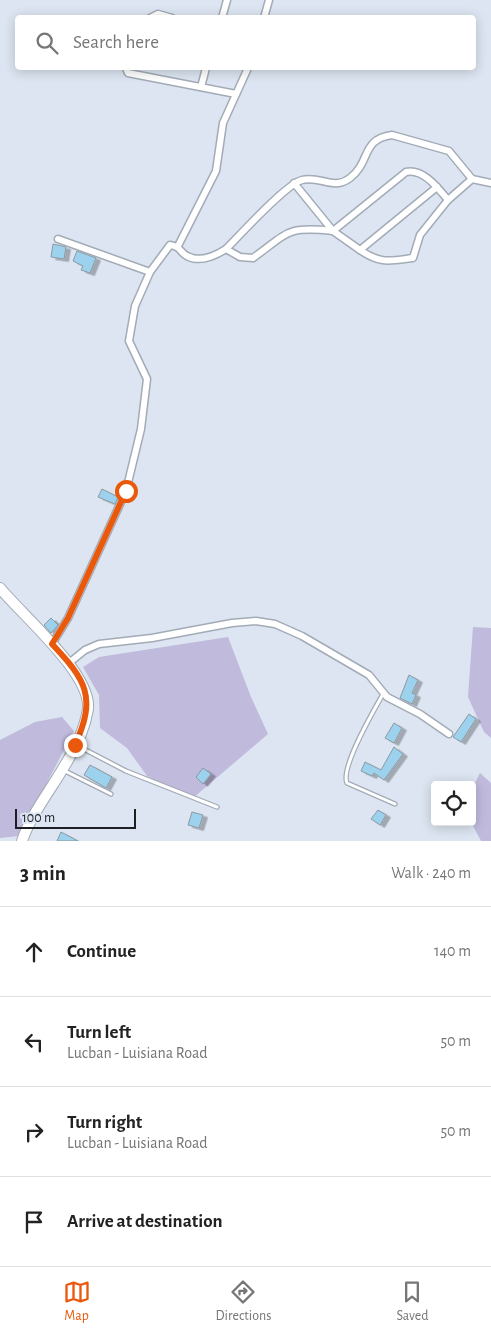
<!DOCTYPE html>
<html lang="en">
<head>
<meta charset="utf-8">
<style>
  :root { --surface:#fff; --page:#f6f6f6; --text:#222; --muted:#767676; --line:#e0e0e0; --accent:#ea580c }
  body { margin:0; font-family:"Alegreya Sans",sans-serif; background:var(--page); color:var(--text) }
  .controls { position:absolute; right:15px; bottom:15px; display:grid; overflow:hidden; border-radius:5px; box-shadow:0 2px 12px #0003 }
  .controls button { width:45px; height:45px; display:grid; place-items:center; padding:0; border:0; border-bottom:1px solid var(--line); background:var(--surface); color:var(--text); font:25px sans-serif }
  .scale { position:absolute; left:15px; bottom:12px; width:121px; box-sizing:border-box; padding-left:5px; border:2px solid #1c1f23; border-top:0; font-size:14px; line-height:18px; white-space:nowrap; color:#1c1f23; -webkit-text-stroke:4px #dce5f1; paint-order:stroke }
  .stop { position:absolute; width:15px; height:15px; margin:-11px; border:4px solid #ea580c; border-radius:50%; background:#fff }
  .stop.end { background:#ea580c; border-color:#fff; box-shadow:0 1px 5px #0008 }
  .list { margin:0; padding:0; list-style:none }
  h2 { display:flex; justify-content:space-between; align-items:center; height:65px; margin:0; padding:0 20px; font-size:21px }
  h2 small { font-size:16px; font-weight:400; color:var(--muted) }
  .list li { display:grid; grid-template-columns:32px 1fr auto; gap:15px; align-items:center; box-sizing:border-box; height:90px; padding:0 20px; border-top:1px solid var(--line) }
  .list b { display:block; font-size:19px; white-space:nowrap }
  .list p { margin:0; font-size:16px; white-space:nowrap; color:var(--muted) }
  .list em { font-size:16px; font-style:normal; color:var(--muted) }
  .icon { flex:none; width:28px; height:28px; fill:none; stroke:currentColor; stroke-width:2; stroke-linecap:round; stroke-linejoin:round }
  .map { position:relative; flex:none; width:491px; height:841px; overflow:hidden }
  .search { position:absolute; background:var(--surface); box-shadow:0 2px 12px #0003; left:15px; right:15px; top:15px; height:55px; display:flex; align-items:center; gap:12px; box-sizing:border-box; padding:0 18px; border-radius:5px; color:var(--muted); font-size:19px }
  .sheet { height:425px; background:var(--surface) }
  nav { display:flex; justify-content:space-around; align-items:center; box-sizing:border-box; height:70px; border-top:1px solid var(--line); background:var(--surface); font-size:14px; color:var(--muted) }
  nav a { display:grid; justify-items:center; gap:2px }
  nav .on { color:var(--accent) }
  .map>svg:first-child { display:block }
</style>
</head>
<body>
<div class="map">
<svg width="491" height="841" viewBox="0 0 491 841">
  <defs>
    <filter id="shadow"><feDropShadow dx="4.5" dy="2.5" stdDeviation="0" flood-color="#0004"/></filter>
  </defs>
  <rect width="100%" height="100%" fill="#dce5f1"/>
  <g fill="#c0badc">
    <polygon points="473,627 491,628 491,738 484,732 468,697"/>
    <polygon points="228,637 251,697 268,734 193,798 147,776 127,748 100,728 99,695 83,667 99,657"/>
    <polygon points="62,717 74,731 19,836 0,838 0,740 35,722"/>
    <polygon points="480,773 491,783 491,841 481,841 471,822 472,789"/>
  </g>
  <g fill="#9dd2ee" stroke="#8c99a1" filter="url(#shadow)">
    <polygon points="53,244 66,247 64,259 51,257"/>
    <polygon points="77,251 96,258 90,273 81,270 83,266 73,261"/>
    <polygon points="102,489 118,497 115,504 98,497"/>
    <polygon points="51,618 58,625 51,633 44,625"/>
    <polygon points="409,675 418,680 412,693 416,695 412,704 400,698"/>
    <polygon points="469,714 476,719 461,742 453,737"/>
    <polygon points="394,723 402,728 394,743 385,738"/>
    <polygon points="394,747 403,754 384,780 374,773 372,776 361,771 365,762 381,770"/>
    <polygon points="90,765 112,777 106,788 84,775"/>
    <polygon points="203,768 211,774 203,784 196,777"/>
    <polygon points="378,810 386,815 380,825 371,819"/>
    <polygon points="192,812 203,815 199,828 188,825"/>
    <polygon points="61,832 78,841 57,841"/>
  </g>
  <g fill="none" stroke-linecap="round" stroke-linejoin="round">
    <g stroke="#a2abb6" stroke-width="5.5">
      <g id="service">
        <path d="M383,694C374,710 340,768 347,783L395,804"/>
        <polyline points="78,746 126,771 217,807"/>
        <polyline points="65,771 111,794"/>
      </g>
    </g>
    <g stroke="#a2abb6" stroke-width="9">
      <g id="minor">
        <polyline points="150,18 158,14 172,18"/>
        <polyline points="222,18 227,0"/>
        <polyline points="264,18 269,0"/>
        <polyline points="126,68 128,73 236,94"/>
        <polyline points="201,87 206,68"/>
        <polyline points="294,183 333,231 360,250 437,187"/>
        <polyline points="58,239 150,272"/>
        <polyline points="178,246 216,171 223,123 248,68"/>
        <path d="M226,249L240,257L253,258C289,232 286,226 333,231L406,172C423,168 438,188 448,200"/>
        <path d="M360,250C380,264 389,261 413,258L420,235L448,200L472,179"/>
        <path d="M52,644L68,618L126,491L141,429L147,379L129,341L135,306L150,272L170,245C182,247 179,252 187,256C200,263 215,256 226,249C241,234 286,184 302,180C320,175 333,191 350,178C371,162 361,139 392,135L449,151L472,179L491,183"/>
        <polyline points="69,663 85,650 99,644 152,638 232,623 256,621 275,624 302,636 369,675 387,697 420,714 449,734"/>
      </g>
    </g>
    <g stroke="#a2abb6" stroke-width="12">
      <path id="primary" d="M0,588C22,615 92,674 88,709C85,728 75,749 65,765C52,788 30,816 22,841"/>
    </g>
    <use href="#service" stroke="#fff" stroke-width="3"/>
    <use href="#minor" stroke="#fff" stroke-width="6"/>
    <use href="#primary" stroke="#fff" stroke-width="10"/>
  </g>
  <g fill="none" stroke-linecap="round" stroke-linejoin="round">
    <path stroke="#ea580c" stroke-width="6" d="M75,745C97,697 86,680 52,644L68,618L126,491"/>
  </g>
</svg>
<div class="controls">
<button><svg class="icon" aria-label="locate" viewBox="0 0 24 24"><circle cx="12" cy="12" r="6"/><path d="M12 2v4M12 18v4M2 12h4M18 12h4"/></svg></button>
</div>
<div class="scale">100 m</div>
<div class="stop" style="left:126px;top:491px"></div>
<div class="stop end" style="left:75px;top:745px"></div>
<div class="search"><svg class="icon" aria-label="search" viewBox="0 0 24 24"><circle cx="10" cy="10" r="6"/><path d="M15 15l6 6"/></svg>Search here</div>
</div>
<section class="sheet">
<h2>3 min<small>Walk · 240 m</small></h2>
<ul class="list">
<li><svg class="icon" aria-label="ahead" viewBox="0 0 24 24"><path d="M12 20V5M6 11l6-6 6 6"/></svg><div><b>Continue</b></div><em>140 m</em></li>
<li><svg class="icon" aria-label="left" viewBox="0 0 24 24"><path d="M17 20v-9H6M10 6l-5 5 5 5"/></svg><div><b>Turn left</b><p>Lucban - Luisiana Road</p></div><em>50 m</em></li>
<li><svg class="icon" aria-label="right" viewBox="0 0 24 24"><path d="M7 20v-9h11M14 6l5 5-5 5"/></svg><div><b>Turn right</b><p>Lucban - Luisiana Road</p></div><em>50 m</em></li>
<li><svg class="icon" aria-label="arrive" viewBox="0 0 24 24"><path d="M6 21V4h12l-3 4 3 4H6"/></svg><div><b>Arrive at destination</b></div></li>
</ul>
</section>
<nav>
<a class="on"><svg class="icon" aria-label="map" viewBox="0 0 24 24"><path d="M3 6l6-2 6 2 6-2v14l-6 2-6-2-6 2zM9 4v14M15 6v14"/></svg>Map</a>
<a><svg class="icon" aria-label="directions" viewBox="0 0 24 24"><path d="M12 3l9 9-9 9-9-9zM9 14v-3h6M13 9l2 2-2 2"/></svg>Directions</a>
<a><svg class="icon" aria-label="saved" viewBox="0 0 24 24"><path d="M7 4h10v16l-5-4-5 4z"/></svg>Saved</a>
</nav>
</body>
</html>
